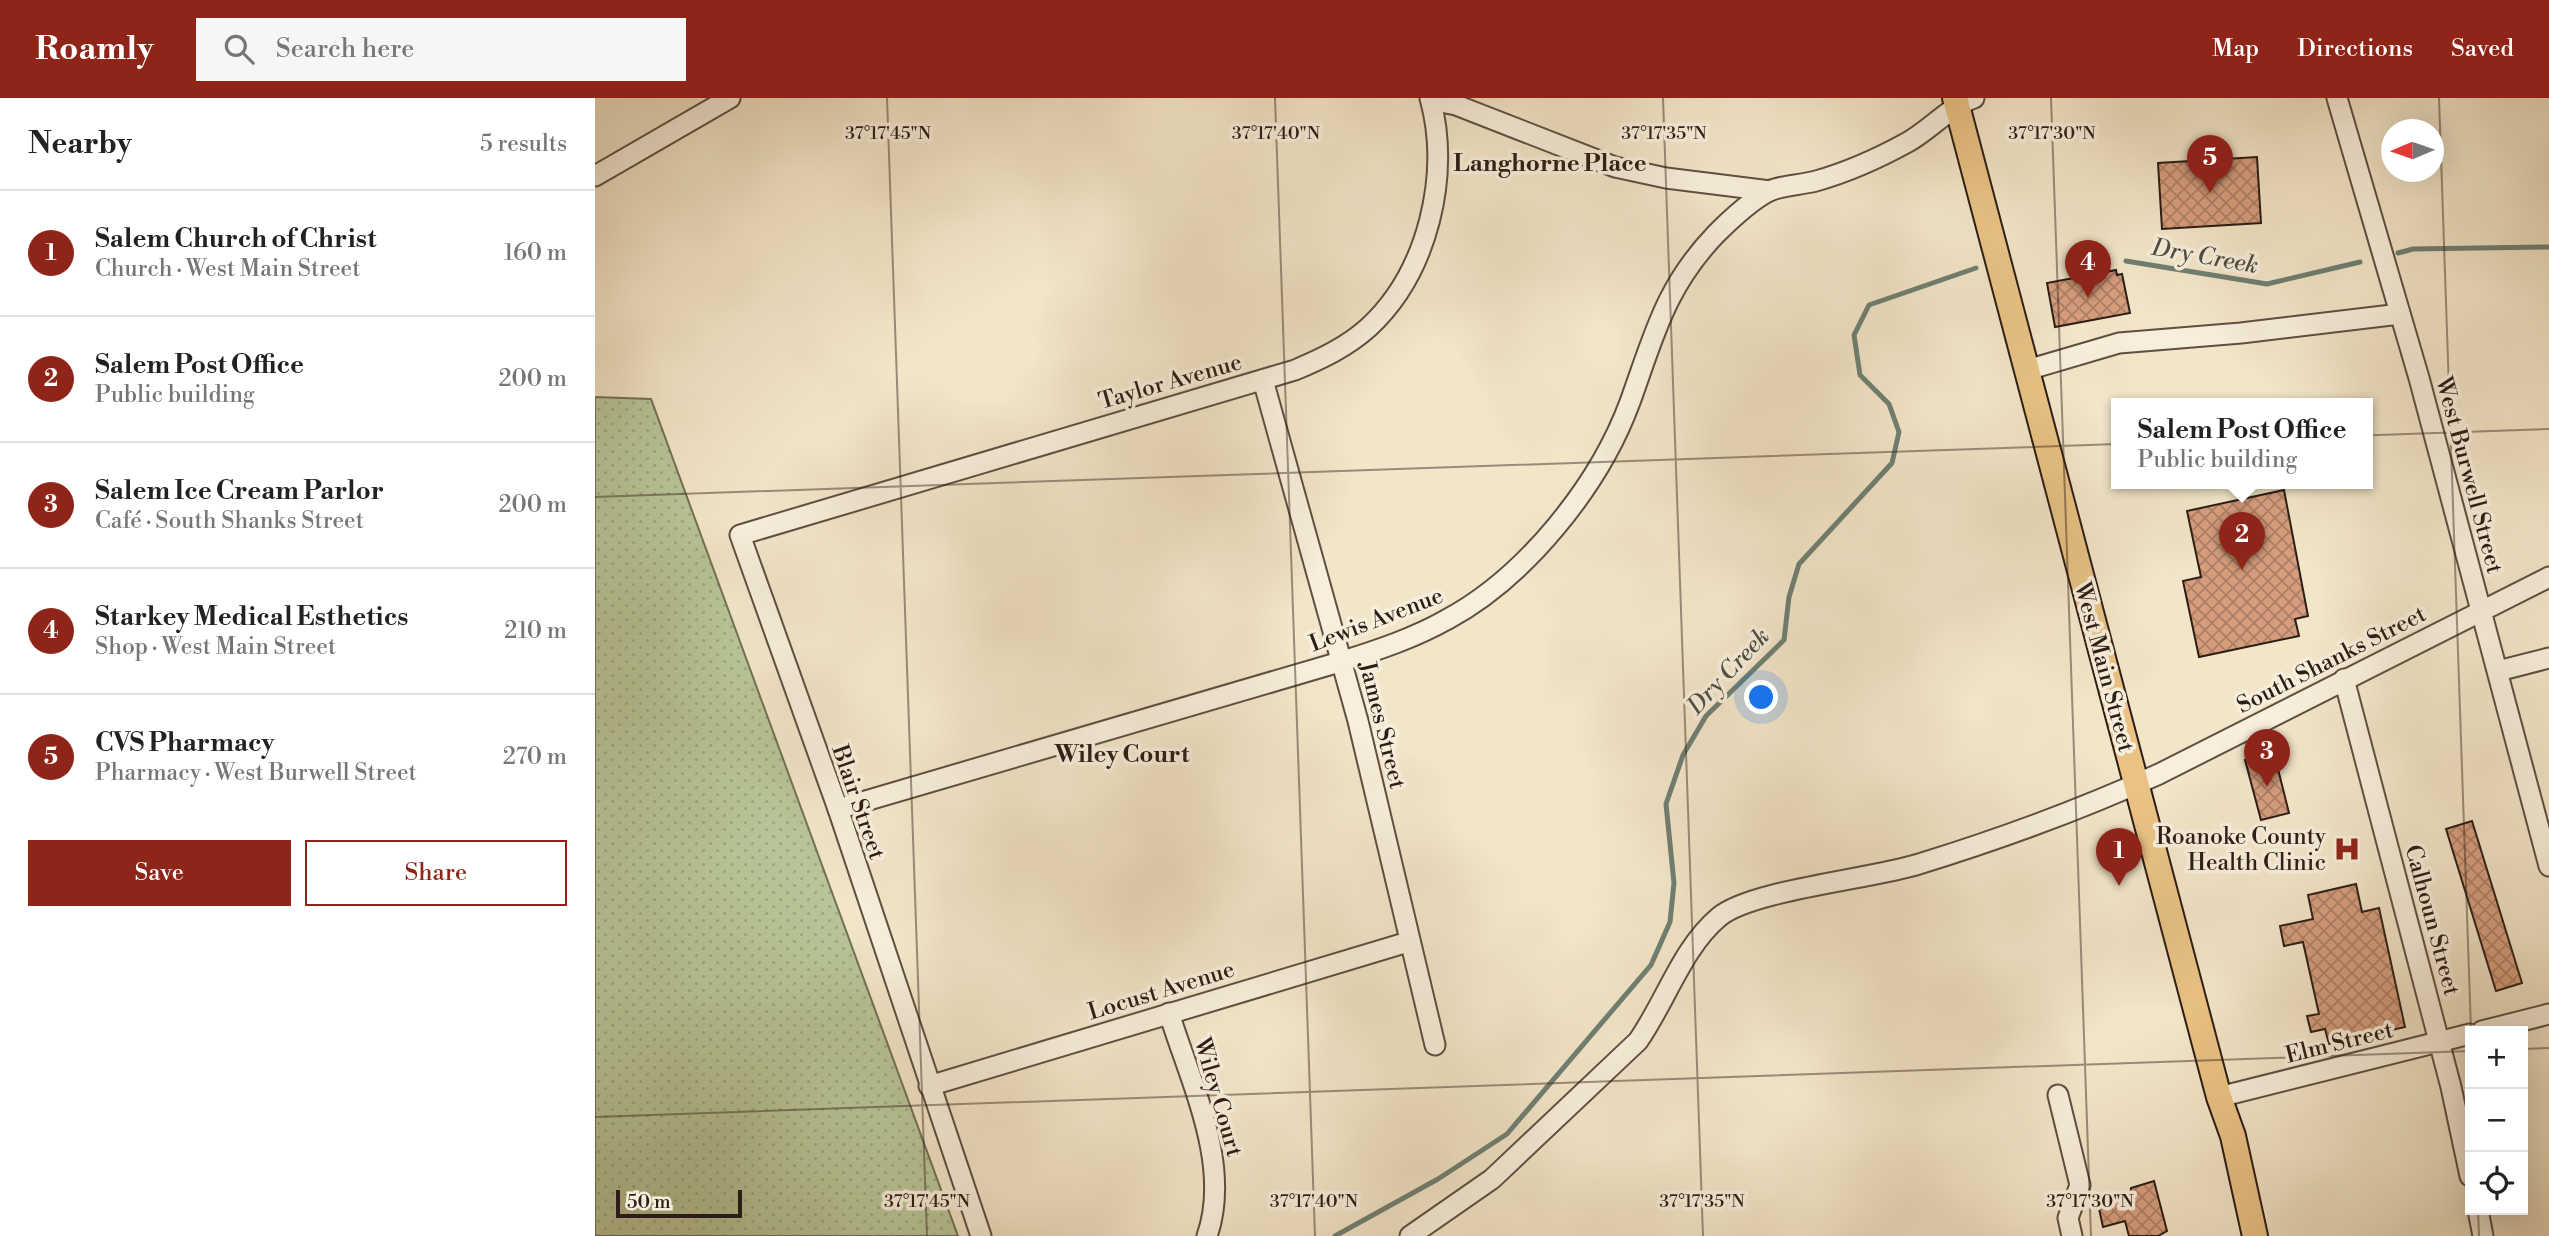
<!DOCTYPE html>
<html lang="en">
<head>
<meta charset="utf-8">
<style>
  :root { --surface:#fff; --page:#f6f6f6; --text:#222; --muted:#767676; --line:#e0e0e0; --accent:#8f2418 }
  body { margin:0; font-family:"Libre Bodoni",serif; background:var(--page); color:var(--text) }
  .controls { position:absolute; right:21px; bottom:21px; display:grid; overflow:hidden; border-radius:0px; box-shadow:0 7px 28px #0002 }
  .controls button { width:63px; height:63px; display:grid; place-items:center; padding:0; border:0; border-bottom:2px solid var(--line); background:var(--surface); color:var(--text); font:35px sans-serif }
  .compass { position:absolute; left:1786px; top:21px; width:63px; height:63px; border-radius:50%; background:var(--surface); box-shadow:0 7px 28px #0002; rotate:268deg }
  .scale { position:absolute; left:21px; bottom:18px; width:126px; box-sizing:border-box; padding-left:7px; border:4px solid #2c1d16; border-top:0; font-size:19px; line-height:24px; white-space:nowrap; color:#2c1d16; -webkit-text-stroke:5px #f7eedb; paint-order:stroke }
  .you { position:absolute; left:1167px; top:600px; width:24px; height:24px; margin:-18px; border:5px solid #fff; border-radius:50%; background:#1a73e8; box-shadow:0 0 0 10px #1a73e833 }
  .badge { display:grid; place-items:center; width:46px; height:46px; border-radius:50%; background:var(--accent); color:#fff; font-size:23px; font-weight:700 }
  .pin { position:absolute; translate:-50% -58px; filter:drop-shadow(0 2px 4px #0008) }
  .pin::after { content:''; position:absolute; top:37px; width:24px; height:21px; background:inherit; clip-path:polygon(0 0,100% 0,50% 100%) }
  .popup { position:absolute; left:1516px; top:300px; width:262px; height:91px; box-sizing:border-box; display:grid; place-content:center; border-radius:0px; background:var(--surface); filter:drop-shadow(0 2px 5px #0005); font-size:23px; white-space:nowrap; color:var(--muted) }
  .popup b { font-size:26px; color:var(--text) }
  .popup::after { content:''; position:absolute; left:50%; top:100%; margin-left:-14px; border:14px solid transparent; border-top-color:var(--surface) }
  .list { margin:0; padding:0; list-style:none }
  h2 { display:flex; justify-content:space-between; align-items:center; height:91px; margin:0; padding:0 28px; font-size:30px }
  h2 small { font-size:23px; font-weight:400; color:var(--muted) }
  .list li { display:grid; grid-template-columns:46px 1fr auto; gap:21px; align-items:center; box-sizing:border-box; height:126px; padding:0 28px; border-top:2px solid var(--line) }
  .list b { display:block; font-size:26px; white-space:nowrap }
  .list p { margin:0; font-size:23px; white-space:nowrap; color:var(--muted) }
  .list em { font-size:23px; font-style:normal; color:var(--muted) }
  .actions { display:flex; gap:14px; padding:21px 28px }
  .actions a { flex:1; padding:16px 0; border:2px solid var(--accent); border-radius:0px; text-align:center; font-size:24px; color:var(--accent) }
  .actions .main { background:var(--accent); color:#fff }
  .icon { flex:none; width:38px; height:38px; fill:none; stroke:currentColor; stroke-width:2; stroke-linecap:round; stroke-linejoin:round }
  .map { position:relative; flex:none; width:1954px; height:1138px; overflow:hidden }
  header { display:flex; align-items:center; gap:42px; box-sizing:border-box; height:98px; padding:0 35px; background:var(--accent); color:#fff }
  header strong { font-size:33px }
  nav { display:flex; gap:38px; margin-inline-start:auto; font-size:24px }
  .search { width:490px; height:63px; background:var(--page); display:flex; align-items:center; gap:18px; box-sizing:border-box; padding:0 24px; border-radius:0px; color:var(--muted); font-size:26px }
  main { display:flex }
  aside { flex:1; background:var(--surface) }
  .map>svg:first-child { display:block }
</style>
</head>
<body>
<header>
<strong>Roamly</strong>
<div class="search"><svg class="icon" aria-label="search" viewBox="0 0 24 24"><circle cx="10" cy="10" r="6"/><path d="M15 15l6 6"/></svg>Search here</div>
<nav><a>Map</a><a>Directions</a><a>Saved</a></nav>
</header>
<main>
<aside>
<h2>Nearby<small>5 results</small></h2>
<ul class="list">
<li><span class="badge">1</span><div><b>Salem Church of Christ</b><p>Church · West Main Street</p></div><em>160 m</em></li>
<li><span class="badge">2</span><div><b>Salem Post Office</b><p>Public building</p></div><em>200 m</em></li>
<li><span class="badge">3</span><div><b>Salem Ice Cream Parlor</b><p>Café · South Shanks Street</p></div><em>200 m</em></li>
<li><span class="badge">4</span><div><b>Starkey Medical Esthetics</b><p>Shop · West Main Street</p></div><em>210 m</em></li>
<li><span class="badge">5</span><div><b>CVS Pharmacy</b><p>Pharmacy · West Burwell Street</p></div><em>270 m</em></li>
</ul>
<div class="actions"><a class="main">Save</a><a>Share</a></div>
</aside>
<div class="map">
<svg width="1954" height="1138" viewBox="0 0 1954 1138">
  <defs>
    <pattern id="green-dots" width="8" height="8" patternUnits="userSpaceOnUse" patternTransform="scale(1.75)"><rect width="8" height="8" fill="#b8c598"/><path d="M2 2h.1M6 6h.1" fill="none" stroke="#9ea982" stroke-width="1.8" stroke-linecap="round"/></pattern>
    <pattern id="building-cross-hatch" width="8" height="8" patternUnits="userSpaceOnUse" patternTransform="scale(1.75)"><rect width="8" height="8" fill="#d59d7c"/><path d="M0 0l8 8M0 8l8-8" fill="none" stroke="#ad7f65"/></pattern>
  </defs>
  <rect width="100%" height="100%" fill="#f2e5c8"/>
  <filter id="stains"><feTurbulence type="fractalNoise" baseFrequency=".00286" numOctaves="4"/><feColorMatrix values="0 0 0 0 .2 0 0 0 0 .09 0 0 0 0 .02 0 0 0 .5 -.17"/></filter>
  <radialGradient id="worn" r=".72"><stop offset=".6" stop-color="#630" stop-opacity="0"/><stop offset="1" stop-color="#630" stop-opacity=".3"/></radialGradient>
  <polygon fill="url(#green-dots)" stroke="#727157" stroke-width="2" points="0,299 56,301 363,1138 0,1138"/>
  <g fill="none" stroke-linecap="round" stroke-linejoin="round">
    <g stroke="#6f7f72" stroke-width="5">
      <polyline points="1803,155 1818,151 1954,149"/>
      <polyline points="1531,163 1672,186 1765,164"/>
      <polyline points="740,1138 843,1081 912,1036 1056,867 1075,824 1079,785 1071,706 1088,657 1111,618 1189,542 1194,499 1204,466 1297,365 1304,334 1294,306 1265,277 1259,237 1274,207 1381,170"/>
    </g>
  </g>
  <g fill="url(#building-cross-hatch)" stroke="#2c1d16" stroke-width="2">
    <polygon points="1662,59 1666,125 1567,131 1563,65"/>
    <polygon points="1521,172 1522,177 1527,176 1535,215 1460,229 1452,185"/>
    <polygon points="1689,392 1713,518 1700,521 1704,538 1604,559 1588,483 1606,479 1592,413"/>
    <polygon points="1679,655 1694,715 1666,722 1650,662"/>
    <polygon points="1877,723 1927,885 1901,893 1851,731"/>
    <polygon points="1761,786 1767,814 1784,810 1810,929 1734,946 1730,931 1716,934 1712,918 1724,916 1708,844 1689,848 1685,828 1718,821 1713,797"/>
    <polygon points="1559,1083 1572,1133 1563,1138 1534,1138 1530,1123 1508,1129 1503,1106 1535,1097 1536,1090"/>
  </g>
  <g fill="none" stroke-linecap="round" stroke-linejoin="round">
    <g stroke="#5e4f42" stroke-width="23">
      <g id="minor">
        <polyline points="1742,0 1824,280 1954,768"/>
        <polyline points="836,2 861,7 1020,69 1071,80 1175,93"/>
        <polyline points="0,78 135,0"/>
        <polyline points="1432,272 1524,245 1646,235 1805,216"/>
        <polyline points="668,282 763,623 840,947"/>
        <polyline points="1903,573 1954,560"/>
        <polyline points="1749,581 1856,989 1875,1078"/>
        <path d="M243,711L748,563C783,552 819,540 851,522C930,480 1004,388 1035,304C1059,238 1070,189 1121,136C1136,121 1155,103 1174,93C1188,87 1206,87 1221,83C1253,74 1284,60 1313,44C1336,31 1354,9 1379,0"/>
        <path d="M574,915C595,983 637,1067 612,1138"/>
        <polyline points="1887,933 1954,916"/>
        <polyline points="334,988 813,844"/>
        <polyline points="1463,997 1485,1087 1473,1120 1477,1138"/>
        <polyline points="1624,999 1875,936"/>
        <polyline points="1883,1112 1888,1138"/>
        <path d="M386,1138L243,711L145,437L700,272C726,261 752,249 774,229C833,174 856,77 835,0"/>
        <path d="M815,1138L897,1081L1043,943C1071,903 1087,850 1124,819C1156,792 1277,781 1324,766C1405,741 1487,711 1564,676L1954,479"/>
      </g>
    </g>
    <g stroke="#2c1d16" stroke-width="28">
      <polyline id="major" points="1360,0 1624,999 1638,1038 1660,1138"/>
    </g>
    <use href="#minor" stroke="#f7eedb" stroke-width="19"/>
    <use href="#major" stroke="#e9c284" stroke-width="24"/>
  </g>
  <path fill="none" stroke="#2c1d16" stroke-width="2" stroke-opacity="0.45" d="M292,0L332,1138M680,0L720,1138M1068,0L1108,1138M1456,0L1496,1138M1844,0L1876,933M0,399L1954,331M1928,951L1954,950M0,1019L1875,953M1883,1112L1884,1138"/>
  <defs>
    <g id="hospital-bare" transform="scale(2.1)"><path d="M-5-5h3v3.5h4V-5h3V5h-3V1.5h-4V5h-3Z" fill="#8f2418" stroke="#f7eedb" stroke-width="2.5" paint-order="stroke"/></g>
  </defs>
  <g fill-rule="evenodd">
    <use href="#hospital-bare" x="1752" y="751"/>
  </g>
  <g text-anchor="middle" stroke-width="7" stroke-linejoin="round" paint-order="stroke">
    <g font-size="23" fill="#2c1d16" stroke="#f7eedb">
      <text transform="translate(575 283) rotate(-16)" y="8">Taylor Avenue</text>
      <text transform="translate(1875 377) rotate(75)" y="8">West Burwell Street</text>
      <text transform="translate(781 521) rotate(-21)" y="8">Lewis Avenue</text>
      <text transform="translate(1736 561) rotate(-27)" y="8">South Shanks Street</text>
      <text transform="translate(1510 569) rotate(75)" y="8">West Main Street</text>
      <text transform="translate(788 627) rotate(76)" y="8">James Street</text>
      <text transform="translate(264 704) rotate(71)" y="8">Blair Street</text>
      <text transform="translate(1838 822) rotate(75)" y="8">Calhoun Street</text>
      <text transform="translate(566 892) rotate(-17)" y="8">Locust Avenue</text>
      <text transform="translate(1744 944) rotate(-14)" y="8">Elm Street</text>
      <text transform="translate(624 999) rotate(74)" y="8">Wiley Court</text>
    </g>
    <g font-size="23" fill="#2c1d16" stroke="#f7eedb" text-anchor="end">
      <text x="1731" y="746">Roanoke County<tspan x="1731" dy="26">Health Clinic</tspan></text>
    </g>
    <g font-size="24" font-weight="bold" fill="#2c1d16" stroke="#f7eedb">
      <text x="955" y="73">Langhorne Place</text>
      <text x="527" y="664">Wiley Court</text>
    </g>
    <g font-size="24" font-style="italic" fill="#4e4e44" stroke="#f7eedb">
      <text transform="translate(1610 158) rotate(10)" y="8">Dry Creek</text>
      <text transform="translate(1133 573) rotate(-47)" y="8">Dry Creek</text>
    </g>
  </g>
  <g font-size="18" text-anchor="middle" fill="#2c1d16" stroke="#f7eedb" stroke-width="7" stroke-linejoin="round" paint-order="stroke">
    <text x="293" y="41">37°17'45"N</text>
    <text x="681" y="41">37°17'40"N</text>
    <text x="1069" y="41">37°17'35"N</text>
    <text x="1457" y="41">37°17'30"N</text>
    <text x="332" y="1109">37°17'45"N</text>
    <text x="719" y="1109">37°17'40"N</text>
    <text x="1107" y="1109">37°17'35"N</text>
    <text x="1495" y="1109">37°17'30"N</text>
  </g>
  <rect width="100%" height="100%" filter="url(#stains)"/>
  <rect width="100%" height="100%" fill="url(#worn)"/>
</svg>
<div class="controls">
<button>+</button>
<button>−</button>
<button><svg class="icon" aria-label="locate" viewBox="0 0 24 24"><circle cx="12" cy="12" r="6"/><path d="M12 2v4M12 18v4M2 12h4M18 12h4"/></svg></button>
</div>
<svg class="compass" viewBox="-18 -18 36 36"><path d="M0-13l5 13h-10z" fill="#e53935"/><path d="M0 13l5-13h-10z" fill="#767676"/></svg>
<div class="scale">50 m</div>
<div class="you"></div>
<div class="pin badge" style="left:1524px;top:788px">1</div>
<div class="pin badge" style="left:1647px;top:472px">2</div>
<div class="popup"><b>Salem Post Office</b>Public building</div>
<div class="pin badge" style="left:1672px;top:689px">3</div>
<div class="pin badge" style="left:1493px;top:200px">4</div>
<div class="pin badge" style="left:1615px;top:95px">5</div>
</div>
</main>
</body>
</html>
